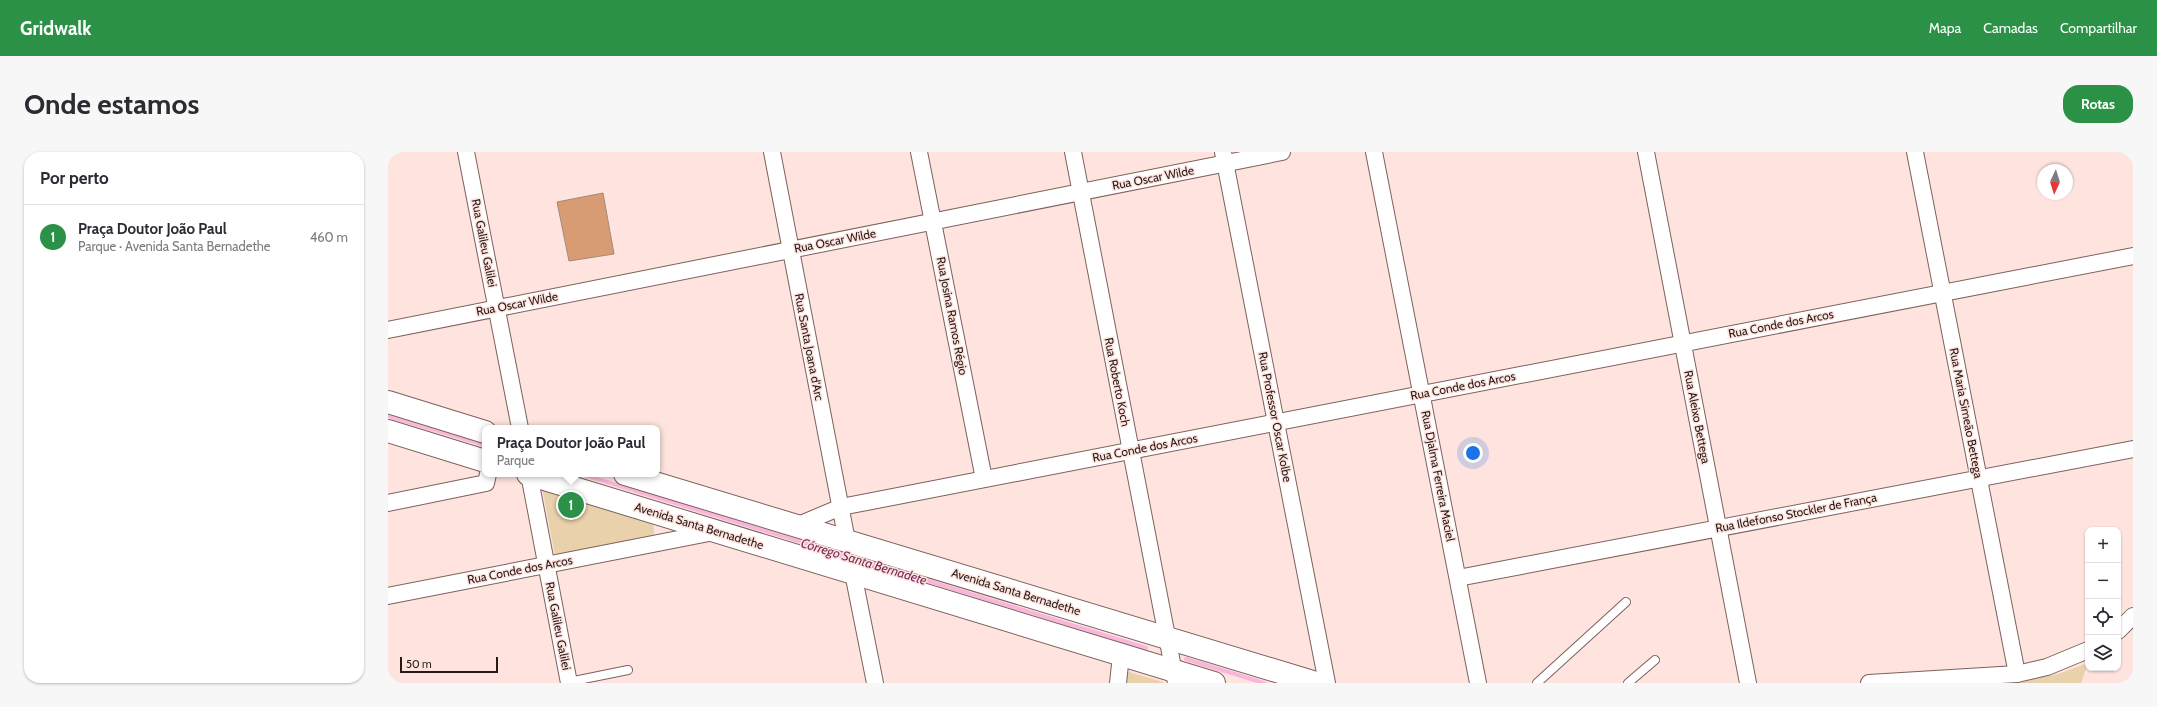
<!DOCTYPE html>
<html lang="pt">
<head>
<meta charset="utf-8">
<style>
  :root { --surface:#fff; --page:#f7f7f7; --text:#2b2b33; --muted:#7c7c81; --line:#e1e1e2; --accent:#2b9147 }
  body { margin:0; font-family:Cabin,sans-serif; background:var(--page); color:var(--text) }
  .controls { position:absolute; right:12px; bottom:12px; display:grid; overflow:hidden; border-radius:8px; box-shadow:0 1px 3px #0004 }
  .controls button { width:36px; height:36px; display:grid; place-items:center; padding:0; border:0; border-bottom:1px solid var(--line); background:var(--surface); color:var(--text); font:20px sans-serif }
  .compass { position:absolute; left:1649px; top:12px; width:36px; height:36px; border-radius:50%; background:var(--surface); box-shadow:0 1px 3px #0004; rotate:184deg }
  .scale { position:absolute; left:12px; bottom:10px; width:98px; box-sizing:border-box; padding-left:4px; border:2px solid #261b18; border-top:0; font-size:11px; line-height:14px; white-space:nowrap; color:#261b18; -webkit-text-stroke:3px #fee3de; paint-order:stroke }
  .you { position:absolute; left:1085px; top:301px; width:14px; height:14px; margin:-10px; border:3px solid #fff; border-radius:50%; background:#1a73e8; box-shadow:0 0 0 6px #1a73e833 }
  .badge { display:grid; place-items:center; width:26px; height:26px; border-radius:50%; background:var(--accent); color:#fff; font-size:13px; font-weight:700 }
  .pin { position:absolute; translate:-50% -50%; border:2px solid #fff; box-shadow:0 1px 4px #0006 }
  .popup { position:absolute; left:94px; top:273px; width:178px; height:52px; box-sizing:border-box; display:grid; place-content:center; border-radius:8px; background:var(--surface); filter:drop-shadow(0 1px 3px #0005); font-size:13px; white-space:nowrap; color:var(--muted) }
  .popup b { font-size:15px; color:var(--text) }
  .popup::after { content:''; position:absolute; left:50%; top:100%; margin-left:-8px; border:8px solid transparent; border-top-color:var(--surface) }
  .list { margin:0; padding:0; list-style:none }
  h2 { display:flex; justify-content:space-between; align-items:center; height:52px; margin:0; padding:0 16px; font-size:17px }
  h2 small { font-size:13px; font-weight:400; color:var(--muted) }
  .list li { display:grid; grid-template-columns:26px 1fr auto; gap:12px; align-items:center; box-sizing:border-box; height:64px; padding:0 16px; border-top:1px solid var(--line) }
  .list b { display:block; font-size:15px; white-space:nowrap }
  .list p { margin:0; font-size:13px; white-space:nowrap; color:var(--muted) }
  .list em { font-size:13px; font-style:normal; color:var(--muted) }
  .icon { flex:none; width:22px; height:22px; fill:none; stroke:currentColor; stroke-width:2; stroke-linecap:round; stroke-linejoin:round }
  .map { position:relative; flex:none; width:1745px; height:531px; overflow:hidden; border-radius:16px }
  header { display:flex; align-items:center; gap:24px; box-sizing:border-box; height:56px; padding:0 20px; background:var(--accent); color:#fff }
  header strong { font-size:19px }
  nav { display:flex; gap:22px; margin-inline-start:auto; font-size:14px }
  .intro { display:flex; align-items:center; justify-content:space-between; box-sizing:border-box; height:96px; padding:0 24px }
  h1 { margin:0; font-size:28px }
  .button { padding:10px 18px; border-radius:16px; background:var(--accent); color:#fff; font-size:14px; font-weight:700 }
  main { display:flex; gap:24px; padding:0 24px }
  aside { flex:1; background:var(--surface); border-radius:16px; box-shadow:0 1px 3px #0004 }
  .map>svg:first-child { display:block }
</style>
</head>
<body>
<header>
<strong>Gridwalk</strong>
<nav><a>Mapa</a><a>Camadas</a><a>Compartilhar</a></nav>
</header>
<div class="intro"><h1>Onde estamos</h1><a class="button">Rotas</a></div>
<main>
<aside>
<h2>Por perto<small></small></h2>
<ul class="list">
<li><span class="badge">1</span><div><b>Praça Doutor João Paul</b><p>Parque · Avenida Santa Bernadethe</p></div><em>460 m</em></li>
</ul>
</aside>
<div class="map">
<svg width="1745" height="531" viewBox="0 0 1745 531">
  <rect width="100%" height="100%" fill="#fee3de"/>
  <g fill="#e9d1ab">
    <polygon points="154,336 264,370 266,376 266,382 261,386 167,403"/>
    <polygon points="1700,511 1693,531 1625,531 1670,522"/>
    <polygon points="738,519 775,530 775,531 737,531"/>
  </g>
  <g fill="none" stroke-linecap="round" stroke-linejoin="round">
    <g stroke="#f8b6dc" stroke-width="4">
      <polyline points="0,264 97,293"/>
      <polyline points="193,322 758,496"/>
      <polyline points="798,507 876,531"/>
    </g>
  </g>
  <polygon fill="#d89c74" stroke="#a28a7a" points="215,41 226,102 181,109 169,50"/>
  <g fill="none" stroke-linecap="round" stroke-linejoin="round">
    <g stroke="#7d615c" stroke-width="10">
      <g id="service">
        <polyline points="181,530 240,518"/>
        <polyline points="1149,531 1238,450"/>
        <polyline points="1240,531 1267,508"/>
      </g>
    </g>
    <g stroke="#7d615c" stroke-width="18">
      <g id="minor">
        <polyline points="78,0 132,276"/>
        <polyline points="384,0 459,389"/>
        <polyline points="531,0 596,327"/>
        <polyline points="685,0 788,531"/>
        <polyline points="835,0 939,531"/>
        <polyline points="986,0 1090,531"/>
        <polyline points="1258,0 1360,531"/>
        <polyline points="1527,0 1629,522"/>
        <polyline points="0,178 894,0"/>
        <polyline points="141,322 181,531"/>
        <polyline points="0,351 98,331 100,322"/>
        <polyline points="408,374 453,355 1745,104"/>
        <polyline points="465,421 487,531"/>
        <polyline points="1070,426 1745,297"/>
        <polyline points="0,444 326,380"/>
        <polyline points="1730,479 1745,464"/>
        <polyline points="730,531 733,503"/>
        <polyline points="1481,531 1629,522 1659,515 1700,498"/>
      </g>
    </g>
    <g stroke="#7d615c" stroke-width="24">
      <g id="secondary">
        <polyline points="0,250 97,280"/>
        <polyline points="0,279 97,309"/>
        <polyline points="140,322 826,531"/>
        <polyline points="237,322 928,531"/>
      </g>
    </g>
    <use href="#service" stroke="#fff" stroke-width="8"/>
    <use href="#minor" stroke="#fff" stroke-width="16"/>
    <use href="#secondary" stroke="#fff" stroke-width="22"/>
  </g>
  <g text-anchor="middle" stroke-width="3" stroke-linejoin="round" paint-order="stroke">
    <g font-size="12" fill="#261b18" stroke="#fee3de">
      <text transform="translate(765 26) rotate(-11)" y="4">Rua Oscar Wilde</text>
      <text transform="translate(447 89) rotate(-11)" y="4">Rua Oscar Wilde</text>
      <text transform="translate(96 91) rotate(79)" y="4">Rua Galileu Galilei</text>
      <text transform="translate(129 152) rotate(-11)" y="4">Rua Oscar Wilde</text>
      <text transform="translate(564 164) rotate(79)" y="4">Rua Josina Ramos Régio</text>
      <text transform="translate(1393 172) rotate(-11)" y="4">Rua Conde dos Arcos</text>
      <text transform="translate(421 195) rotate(79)" y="4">Rua Santa Joana d'Arc</text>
      <text transform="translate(729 230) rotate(79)" y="4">Rua Roberto Koch</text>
      <text transform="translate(1075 234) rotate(-11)" y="4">Rua Conde dos Arcos</text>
      <text transform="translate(1578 261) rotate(79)" y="4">Rua Maria Simeão Bettega</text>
      <text transform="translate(887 265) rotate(79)" y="4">Rua Professor Oscar Kolbe</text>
      <text transform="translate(1309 265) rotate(79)" y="4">Rua Aleixo Bettega</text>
      <text transform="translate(757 296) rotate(-11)" y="4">Rua Conde dos Arcos</text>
      <text transform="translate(1050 324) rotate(79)" y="4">Rua Djalma Ferreira Maciel</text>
      <text transform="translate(1408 361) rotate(-11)" y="4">Rua Ildefonso Stockler de França</text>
      <text transform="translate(311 374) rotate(17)" y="4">Avenida Santa Bernadethe</text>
      <text transform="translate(132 418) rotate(-11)" y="4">Rua Conde dos Arcos</text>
      <text transform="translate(628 440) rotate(17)" y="4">Avenida Santa Bernadethe</text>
      <text transform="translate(170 474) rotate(79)" y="4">Rua Galileu Galilei</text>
    </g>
    <g font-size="13" font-style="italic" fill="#772c5c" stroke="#fee3de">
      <text transform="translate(476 409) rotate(17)" y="5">Córrego Santa Bernadete</text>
    </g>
  </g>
</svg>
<div class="controls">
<button>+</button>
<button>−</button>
<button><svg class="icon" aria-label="locate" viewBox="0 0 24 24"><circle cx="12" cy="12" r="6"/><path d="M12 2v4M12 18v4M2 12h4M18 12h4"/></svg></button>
<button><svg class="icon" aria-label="layers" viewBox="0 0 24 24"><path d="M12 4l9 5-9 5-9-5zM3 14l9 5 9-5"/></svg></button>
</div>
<svg class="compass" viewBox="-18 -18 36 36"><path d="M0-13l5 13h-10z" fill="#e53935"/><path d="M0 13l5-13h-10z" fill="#7c7c81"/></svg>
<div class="scale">50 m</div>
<div class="you"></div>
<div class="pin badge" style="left:183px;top:353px">1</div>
<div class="popup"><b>Praça Doutor João Paul</b>Parque</div>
</div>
</main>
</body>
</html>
